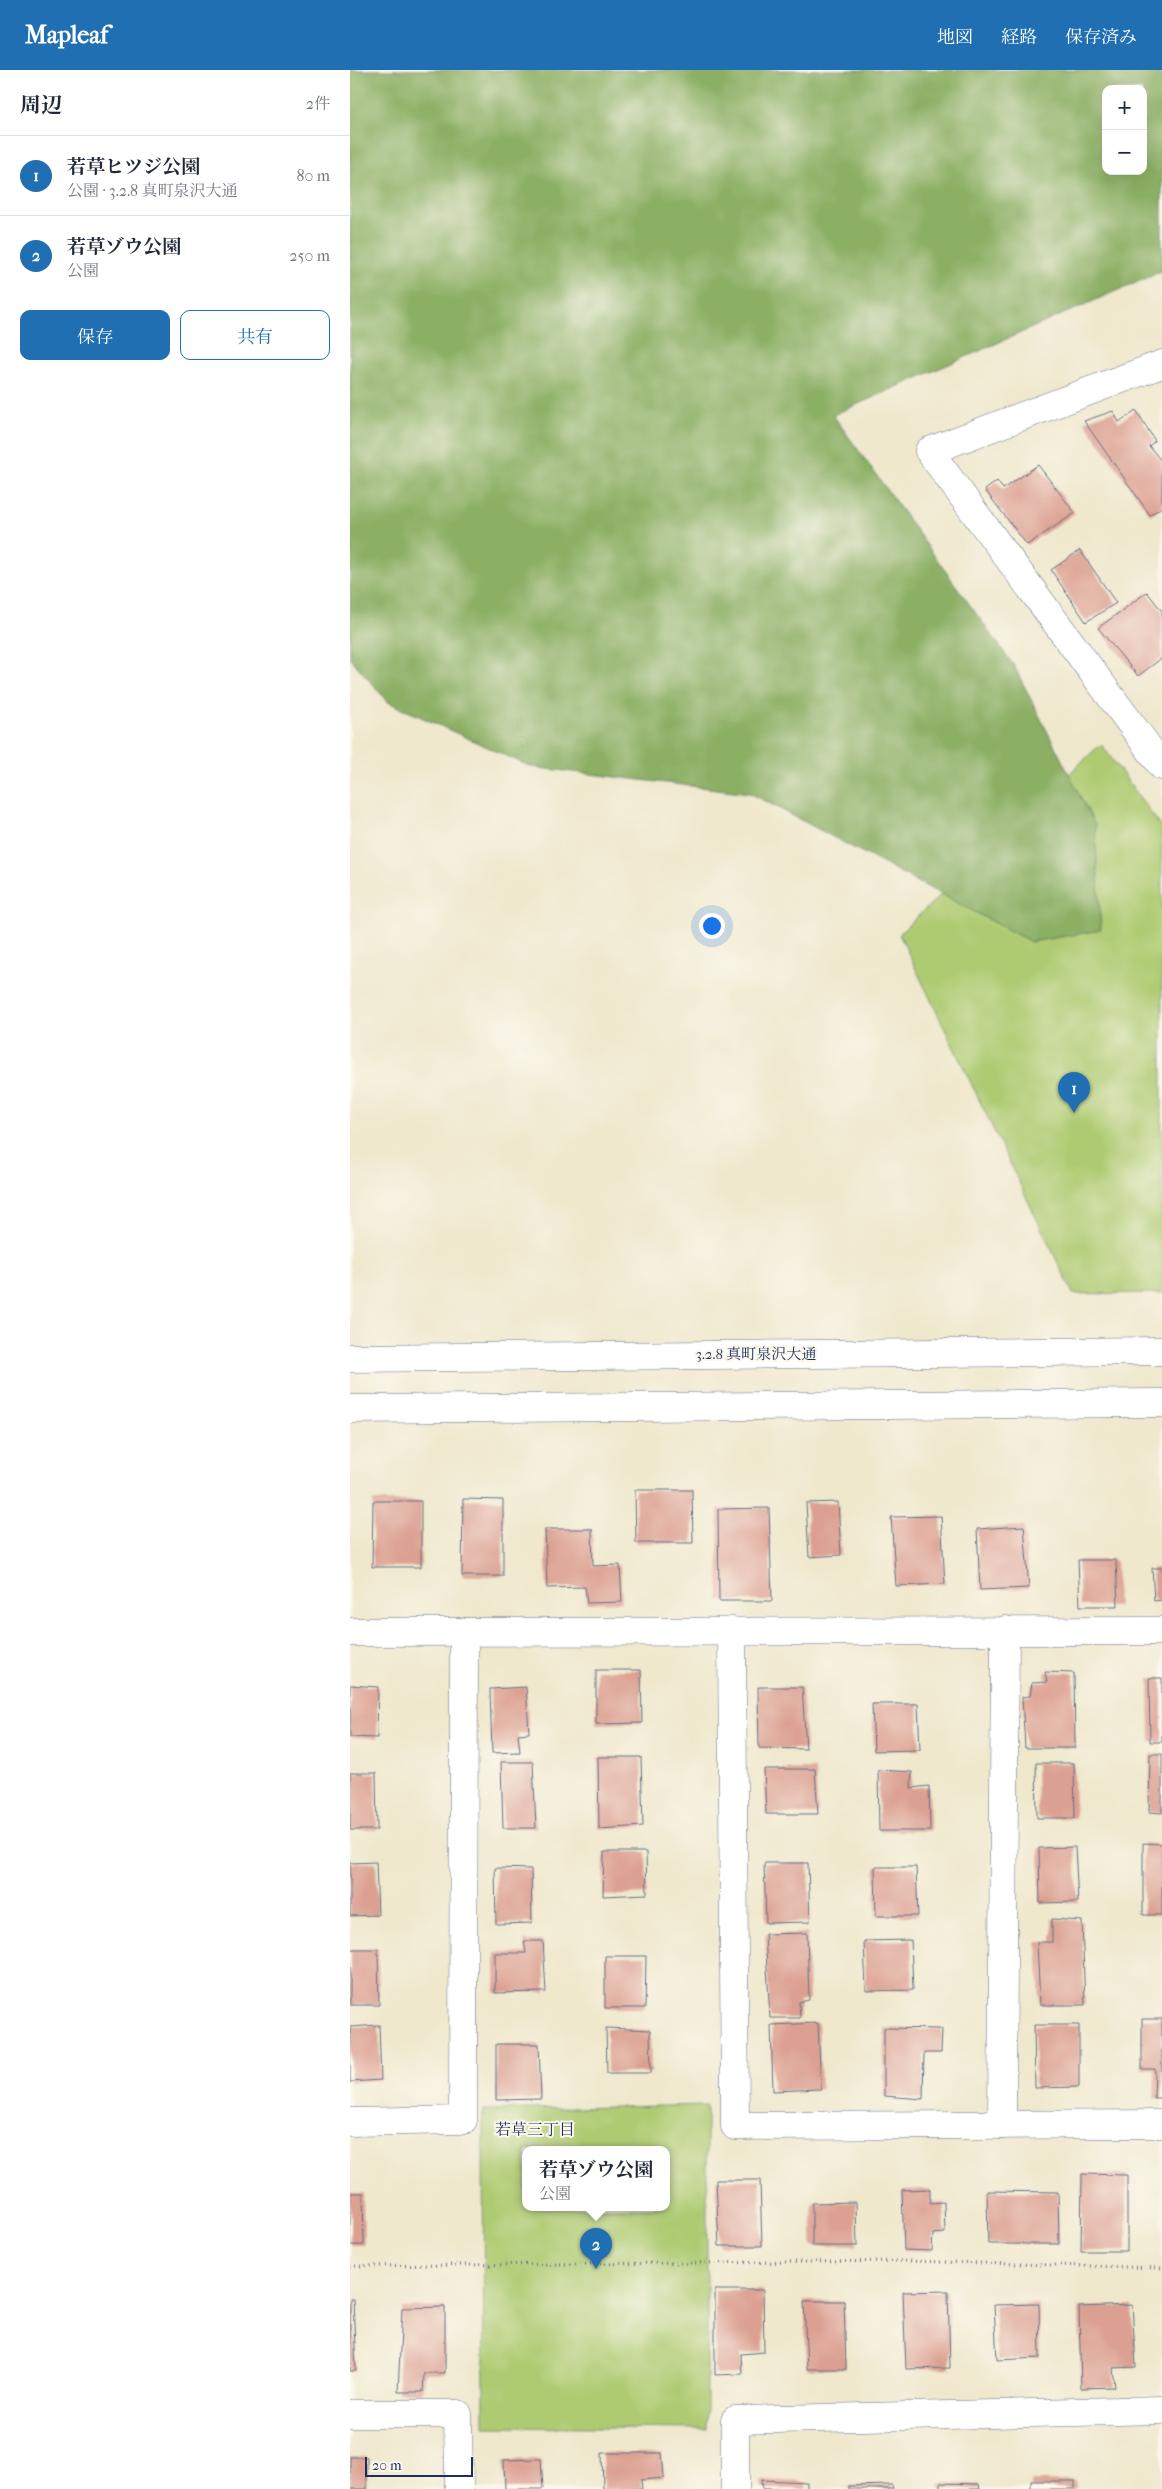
<!DOCTYPE html>
<html lang="ja">
<head>
<meta charset="utf-8">
<style>
  :root { --surface:#fff; --page:#f2f2f3; --text:#1f2937; --muted:#747a83; --line:#e0e1e3; --accent:#1f6fb2 }
  body { margin:0; font-family:"IM FELL French Canon","Noto Serif JP",serif; background:var(--page); color:var(--text) }
  .controls { position:absolute; right:15px; top:15px; display:grid; overflow:hidden; border-radius:10px; box-shadow:0 5px 20px #0002 }
  .controls button { width:45px; height:45px; display:grid; place-items:center; padding:0; border:0; border-bottom:1px solid var(--line); background:var(--surface); color:var(--text); font:25px sans-serif }
  .scale { position:absolute; left:15px; bottom:12px; width:108px; box-sizing:border-box; padding-left:5px; border:2px solid #1b2f5e; border-top:0; font-size:14px; line-height:18px; white-space:nowrap; color:#1b2f5e; -webkit-text-stroke:4px #fbf7ec; paint-order:stroke }
  .you { position:absolute; left:361px; top:855px; width:18px; height:18px; margin:-12px; border:4px solid #fff; border-radius:50%; background:#1a73e8; box-shadow:0 0 0 8px #1a73e833 }
  .badge { display:grid; place-items:center; width:32px; height:32px; border-radius:50%; background:var(--accent); color:#fff; font-size:16px; font-weight:700 }
  .pin { position:absolute; translate:-50% -41px; filter:drop-shadow(0 1px 2px #0008) }
  .pin::after { content:''; position:absolute; top:26px; width:18px; height:15px; background:inherit; clip-path:polygon(0 0,100% 0,50% 100%) }
  .popup { position:absolute; left:172px; top:2076px; width:148px; height:65px; box-sizing:border-box; display:grid; place-content:center; border-radius:10px; background:var(--surface); filter:drop-shadow(0 1px 4px #0005); font-size:16px; white-space:nowrap; color:var(--muted) }
  .popup b { font-size:19px; color:var(--text) }
  .popup::after { content:''; position:absolute; left:50%; top:100%; margin-left:-10px; border:10px solid transparent; border-top-color:var(--surface) }
  .list { margin:0; padding:0; list-style:none }
  h2 { display:flex; justify-content:space-between; align-items:center; height:65px; margin:0; padding:0 20px; font-size:21px }
  h2 small { font-size:16px; font-weight:400; color:var(--muted) }
  .list li { display:grid; grid-template-columns:32px 1fr auto; gap:15px; align-items:center; box-sizing:border-box; height:80px; padding:0 20px; border-top:1px solid var(--line) }
  .list b { display:block; font-size:19px; white-space:nowrap }
  .list p { margin:0; font-size:16px; white-space:nowrap; color:var(--muted) }
  .list em { font-size:16px; font-style:normal; color:var(--muted) }
  .actions { display:flex; gap:10px; padding:15px 20px }
  .actions a { flex:1; padding:11px 0; border:1px solid var(--accent); border-radius:10px; text-align:center; font-size:18px; color:var(--accent) }
  .actions .main { background:var(--accent); color:#fff }
  .map { position:relative; flex:none; width:812px; height:2419px; overflow:hidden }
  header { display:flex; align-items:center; gap:30px; box-sizing:border-box; height:70px; padding:0 25px; background:var(--accent); color:#fff }
  header strong { font-size:24px }
  nav { display:flex; gap:28px; margin-inline-start:auto; font-size:18px }
  main { display:flex }
  aside { flex:1; background:var(--surface) }
  .map>svg:first-child { display:block }
</style>
</head>
<body>
<header>
<strong>Mapleaf</strong>
<nav><a>地図</a><a>経路</a><a>保存済み</a></nav>
</header>
<main>
<aside>
<h2>周辺<small>2件</small></h2>
<ul class="list">
<li><span class="badge">1</span><div><b>若草ヒツジ公園</b><p>公園 · 3.2.8 真町泉沢大通</p></div><em>80 m</em></li>
<li><span class="badge">2</span><div><b>若草ゾウ公園</b><p>公園</p></div><em>250 m</em></li>
</ul>
<div class="actions"><a class="main">保存</a><a>共有</a></div>
</aside>
<div class="map">
<svg width="812" height="2419" viewBox="0 0 812 2419">
  <rect width="100%" height="100%" fill="#fbf7ec"/>
  <filter id="ink" filterUnits="userSpaceOnUse"><feTurbulence type="fractalNoise" baseFrequency=".02" numOctaves="2"/><feDisplacementMap in="SourceGraphic" scale="10" xChannelSelector="R" yChannelSelector="G"/><feConvolveMatrix kernelMatrix="1 2 1 2 8 2 1 2 1" color-interpolation-filters="sRGB"/></filter>
  <filter id="wash" filterUnits="userSpaceOnUse"><feTurbulence type="fractalNoise" baseFrequency=".0096" numOctaves="4" result="noise"/><feDisplacementMap in="SourceGraphic" scale="20" xChannelSelector="R" yChannelSelector="G"/><feGaussianBlur stdDeviation="1.12" result="paint"/><feColorMatrix in="noise" values="0 0 0 0 0 0 0 0 0 0 0 0 0 0 0 0 0 1.4 0 .05"/><feComposite in="paint" operator="in"/></filter>
  <g filter="url(#wash)">
    <rect width="100%" height="100%" fill="#efe8cd"/>
    <g fill="#afcb72" stroke="#657d68" fill-rule="evenodd">
      <polygon points="751,674 812,758 812,1223 723,1224 549,864"/>
      <path d="M357,2035V2359L134,2357L133,2040ZM176,2080H316V2138H176Z"/>
    </g>
    <path fill="#8baf64" stroke="#536f61" fill-rule="evenodd" d="M0,0H812V201L483,345L664,596L745,755L751,860L681,872L400,723L181,697L38,632L0,588ZM756,19H793V101H756Z"/>
    <g id="blocks">
      <g fill="#dca092">
        <polygon points="786,340 805,371 799,376 812,392 812,437 800,445 734,351 763,341 769,352"/>
        <polygon points="688,395 725,443 677,475 635,420 647,411 653,419"/>
        <polygon points="730,480 766,533 736,552 701,500"/>
        <polygon points="797,522 812,541 812,588 788,606 748,558"/>
        <polygon points="285,1420 342,1420 343,1473 286,1473"/>
        <polygon points="113,1429 153,1430 153,1506 112,1506"/>
        <polygon points="23,1431 71,1431 71,1497 22,1497"/>
        <polygon points="488,1432 491,1485 459,1487 456,1433"/>
        <polygon points="419,1438 422,1531 369,1531 368,1439"/>
        <polygon points="591,1446 595,1514 546,1516 541,1447"/>
        <polygon points="674,1456 679,1518 630,1520 627,1459"/>
        <polygon points="195,1459 242,1459 243,1496 270,1495 272,1532 237,1533 235,1517 197,1518"/>
        <polygon points="728,1490 766,1490 768,1536 730,1536"/>
        <polygon points="802,1498 812,1498 812,1530 804,1531"/>
        <polygon points="246,1600 291,1600 292,1653 246,1654"/>
        <polygon points="695,1602 724,1603 725,1678 675,1678 672,1627 680,1626 682,1613 697,1612"/>
        <polygon points="799,1608 812,1608 812,1672 800,1672"/>
        <polygon points="0,1615 28,1617 27,1668 0,1667"/>
        <polygon points="176,1617 179,1663 168,1664 170,1682 142,1683 140,1619"/>
        <polygon points="408,1617 452,1617 456,1679 409,1678"/>
        <polygon points="522,1634 568,1634 570,1680 524,1681"/>
        <polygon points="800,1684 812,1684 812,1743 799,1742"/>
        <polygon points="248,1687 291,1687 293,1756 249,1759"/>
        <polygon points="151,1692 183,1692 186,1758 153,1758"/>
        <polygon points="686,1693 724,1693 725,1748 687,1748"/>
        <polygon points="414,1699 465,1699 468,1744 416,1744"/>
        <polygon points="528,1700 562,1702 561,1718 579,1716 580,1761 529,1761"/>
        <polygon points="0,1703 26,1703 27,1760 0,1760"/>
        <polygon points="793,1773 812,1774 812,1845 793,1845"/>
        <polygon points="725,1777 728,1832 690,1833 689,1778"/>
        <polygon points="254,1782 296,1782 297,1824 253,1826"/>
        <polygon points="26,1792 28,1845 0,1846 0,1793"/>
        <polygon points="414,1793 458,1793 460,1852 416,1853"/>
        <polygon points="525,1797 566,1797 568,1846 526,1846"/>
        <polygon points="145,1798 181,1799 182,1853 146,1854"/>
        <polygon points="702,1849 732,1851 735,1935 690,1935 687,1872 702,1872"/>
        <polygon points="457,1863 459,1930 449,1932 450,1948 420,1948 415,1864"/>
        <polygon points="561,1870 563,1920 516,1921 514,1871"/>
        <polygon points="174,1871 193,1871 196,1922 145,1923 145,1883 176,1883"/>
        <polygon points="0,1879 28,1879 29,1935 0,1935"/>
        <polygon points="255,1886 296,1886 295,1938 255,1938"/>
        <polygon points="792,1949 812,1949 812,2028 804,2028 805,1999 792,1999"/>
        <polygon points="468,1953 471,2019 423,2021 421,1955"/>
        <polygon points="29,1955 31,2010 0,2012 0,1957"/>
        <polygon points="684,1955 729,1955 729,2017 685,2018"/>
        <polygon points="256,1958 300,1960 301,2003 257,2003"/>
        <polygon points="534,1958 592,1959 591,1983 574,1983 573,2029 534,2026"/>
        <polygon points="146,1974 189,1974 191,2029 146,2030"/>
        <polygon points="732,2104 777,2105 777,2181 731,2181"/>
        <polygon points="366,2110 410,2110 412,2176 369,2176"/>
        <polygon points="580,2119 580,2133 594,2132 595,2163 583,2164 582,2181 554,2180 552,2120"/>
        <polygon points="637,2121 708,2122 709,2174 638,2174"/>
        <polygon points="0,2123 13,2123 14,2175 0,2175"/>
        <polygon points="506,2132 507,2176 462,2176 462,2133"/>
        <polygon points="365,2220 413,2220 414,2282 391,2284 392,2304 365,2305"/>
        <polygon points="598,2221 600,2298 556,2299 553,2222"/>
        <polygon points="0,2229 3,2229 6,2301 0,2301"/>
        <polygon points="454,2231 494,2231 496,2299 457,2299"/>
        <polygon points="689,2234 690,2288 647,2290 644,2235"/>
        <polygon points="782,2235 786,2297 763,2298 765,2317 731,2318 729,2237"/>
        <polygon points="95,2237 95,2303 74,2303 73,2322 48,2322 52,2238"/>
        <polygon points="252,2383 312,2383 314,2408 291,2410 292,2419 253,2419"/>
        <rect x="0" y="2387" width="17" height="32"/>
        <polygon points="191,2389 193,2419 155,2419 154,2390"/>
        <polygon points="411,2410 457,2412 457,2419 412,2419"/>
        <rect x="681" y="2411" width="44" height="8"/>
        <polygon points="590,2413 629,2414 630,2419 590,2419"/>
        <polygon points="542,2415 543,2419 499,2419 499,2416"/>
      </g>
    </g>
  </g>
  <g filter="url(#ink)">
    <use href="#blocks" fill-opacity="0" stroke="#657085" stroke-width="1"/>
    <g fill="none" stroke-linecap="round" stroke-linejoin="round">
      <g stroke="#657085" stroke-width="29">
        <g id="minor">
          <polyline points="812,294 579,381 812,696"/>
          <polyline points="0,1288 812,1281"/>
          <polyline points="0,1339 812,1333"/>
          <polyline points="382,1561 385,2056 812,2054"/>
          <polyline points="0,1562 812,1561"/>
          <polyline points="0,2052 113,2050 114,1562"/>
          <polyline points="652,2055 655,1560"/>
          <polyline points="0,2344 108,2344 109,2419"/>
          <polyline points="385,2419 385,2350 812,2340"/>
        </g>
      </g>
      <polyline stroke="#657085" stroke-width="3" stroke-dasharray="1 4" stroke-linecap="butt" points="0,2196 558,2191 812,2198"/>
      <use href="#minor" stroke="#fff" stroke-width="28"/>
    </g>
  </g>
  <g text-anchor="middle" stroke-width="4" stroke-linejoin="round" paint-order="stroke">
    <g font-size="15" fill="#1b2f5e" stroke="#fbf7ec">
      <text x="406" y="1289">3.2.8 真町泉沢大通</text>
    </g>
    <g font-size="16" fill="#1b2f5e" stroke="#fbf7ec">
      <text x="185" y="2065">若草三丁目</text>
    </g>
  </g>
</svg>
<div class="controls">
<button>+</button>
<button>−</button>
</div>
<div class="scale">20 m</div>
<div class="you"></div>
<div class="pin badge" style="left:724px;top:1043px">1</div>
<div class="pin badge" style="left:246px;top:2199px">2</div>
<div class="popup"><b>若草ゾウ公園</b>公園</div>
</div>
</main>
</body>
</html>
